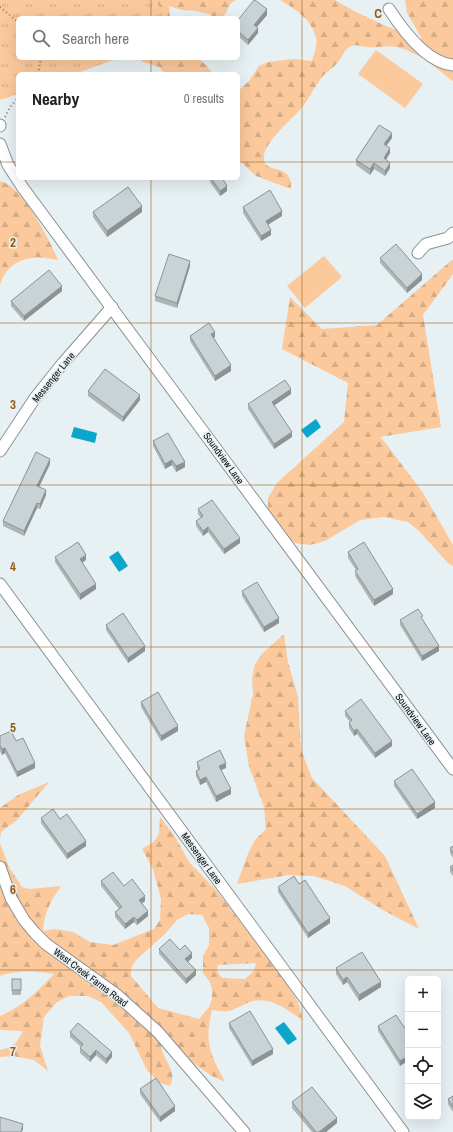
<!DOCTYPE html>
<html lang="en">
<head>
<meta charset="utf-8">
<style>
  :root { --surface:#fff; --page:#f2f2f2; --text:#202124; --muted:#757577; --line:#e0e0e0 }
  body { margin:0; font-family:"Archivo Narrow",sans-serif; background:var(--page); color:var(--text) }
  .controls { position:absolute; right:12px; bottom:12px; display:grid; overflow:hidden; border-radius:6px; box-shadow:0 4px 16px #0002 }
  .controls button { width:36px; height:36px; display:grid; place-items:center; padding:0; border:0; border-bottom:1px solid var(--line); background:var(--surface); color:var(--text); font:20px sans-serif }
  .list { margin:0; padding:0; list-style:none }
  h2 { display:flex; justify-content:space-between; align-items:center; height:52px; margin:0; padding:0 16px; font-size:17px }
  h2 small { font-size:13px; font-weight:400; color:var(--muted) }
  .icon { flex:none; width:22px; height:22px; fill:none; stroke:currentColor; stroke-width:2; stroke-linecap:round; stroke-linejoin:round }
  .map { position:relative; flex:none; width:453px; height:1132px; overflow:hidden }
  .search { position:absolute; background:var(--surface); box-shadow:0 4px 16px #0002; left:16px; top:16px; width:224px; height:44px; display:flex; align-items:center; gap:10px; box-sizing:border-box; padding:0 14px; border-radius:6px; color:var(--muted); font-size:15px }
  .panel { position:absolute; background:var(--surface); box-shadow:0 4px 16px #0002; left:16px; top:72px; width:224px; height:108px; border-radius:6px }
  .map>svg:first-child { display:block }
</style>
</head>
<body>
<div class="map">
<svg width="453" height="1132" viewBox="0 0 453 1132">
  <defs>
    <pattern id="forest-firs" width="22" height="20" patternUnits="userSpaceOnUse"><rect width="22" height="20" fill="#fbc99c"/><path d="M5 1l3.5 6h-7zM16 11l3.5 6h-7z" fill="#d6ac85"/></pattern>
    <pattern id="park-tufts" width="24" height="20" patternUnits="userSpaceOnUse"><rect width="24" height="20" fill="#fbc99c"/><path d="M3 7l-1-3M5 7V3M7 7l1-3M15 17l-1-3M17 17v-4M19 17l1-3" fill="none" stroke="#d6ac85"/></pattern>
  </defs>
  <rect width="100%" height="100%" fill="#e7f0f3"/>
  <g fill="url(#forest-firs)" fill-rule="evenodd">
    <polygon points="96,0 236,0 231,3 223,18 216,18 208,14 196,11 182,10 169,6 170,18 116,18"/>
    <path d="M280,0H335L354,11L388,27L422,39L407,13L405,0H453V81C436,68 417,51 396,47C388,45 378,48 369,47C363,47 354,43 349,47C344,51 342,57 338,62C334,68 327,71 323,76C314,87 308,101 299,111C289,122 265,142 264,156C262,177 293,160 291,189L256,176L238,159V91L249,81L259,66L268,62L294,59L312,61C314,54 318,44 316,37C311,19 294,8 280,0Z"/>
    <polygon points="138,58 198,58 207,66 213,74 166,74 159,67 143,62"/>
    <path d="M0,181C23,186 49,239 58,260C33,255 9,257 0,285Z"/>
    <polygon points="453,259 453,274 423,315 441,427 380,437 387,445 423,493 453,545 453,566 448,563 419,531 408,522 384,517 360,520 325,541 310,545 295,543 282,531 268,509 268,498 277,483 344,422 348,383 282,349 290,297 322,329 377,325"/>
    <polygon points="284,634 288,662 298,697 301,750 312,778 385,856 419,929 381,909 345,886 314,876 288,875 237,884 247,856 255,840 266,829 264,807 249,766 244,736 253,694 252,678 255,664 262,654"/>
    <polygon points="49,782 17,820 1,832 0,840 0,808 18,795"/>
    <path d="M160,817L174,835L189,862L216,890L282,976L298,1002L303,1021C288,1010 268,994 247,1003C230,1011 232,1013 212,1010C204,1042 210,1054 225,1082L210,1075L185,1057L161,1046C163,1062 178,1069 170,1086L160,1083L147,1070L129,1033L101,1002L88,996H69L57,1002L44,1017L40,1046L48,1071L34,1060L13,1056L0,1057V1050C14,1047 16,1044 23,1031L0,1030V1016C22,1007 38,991 54,974C37,971 16,970 0,976V843L9,867L22,887L29,889L61,886C50,902 45,911 43,931L54,929L73,932L90,942L113,945L154,929L160,920L161,899L153,869L142,849C160,839 159,837 160,817ZM188,914L202,915L209,928V945L203,956V973L210,982L212,989V999L209,1007L199,1019L158,1008L131,976V968L136,960L165,934L177,920ZM256,963L254,971L245,979L222,978L217,971L218,965Z"/>
  </g>
  <polygon fill="url(#park-tufts)" points="0,0 156,0 164,18 18,18 18,58 119,58 74,74 18,74 18,94 0,100"/>
  <g fill="#fbc99c">
    <polygon points="376,50 423,84 405,108 358,74"/>
    <polygon points="324,256 342,277 305,308 287,286"/>
  </g>
  <g fill="#0ba6cc">
    <polygon points="316,419 321,427 307,438 301,430"/>
    <polygon points="74,427 97,433 95,443 71,437"/>
    <polygon points="118,551 128,566 119,572 109,557"/>
    <polygon points="284,1022 297,1039 288,1045 275,1028"/>
  </g>
  <g fill="none" stroke-linecap="round" stroke-linejoin="round">
    <g stroke="#8a9295" stroke-width="13">
      <g id="minor">
        <path d="M389,9C402,29 427,63 453,65"/>
        <polyline points="0,126 0,125"/>
        <polyline points="0,144 8,165 23,188 453,769"/>
        <polyline points="418,253 426,244 448,238 453,233"/>
        <polyline points="0,451 35,398 63,363 112,307"/>
        <polyline points="0,584 403,1132"/>
        <polyline points="0,867 11,898 24,920 35,933 46,944 117,995 158,1032 244,1132"/>
      </g>
    </g>
    <g stroke="#757b7d" stroke-width="2" stroke-dasharray="1 3" stroke-linecap="butt">
      <polyline points="0,7 18,22"/>
      <polyline points="38,74 41,58"/>
      <polyline points="5,117 10,107 18,98"/>
    </g>
    <use href="#minor" stroke="#fff" stroke-width="11"/>
  </g>
  <g fill="#adb5b7">
    <polygon points="267,15 257,27 258,33 248,45 238,36 238,20"/>
    <polygon points="392,138 386,146 390,153 386,160 390,168 385,176 374,169 370,175 356,165 356,160"/>
    <polygon points="210,178 222,178 227,191 220,196 210,182"/>
    <polygon points="243,207 282,216 268,224 271,235 261,241 243,213"/>
    <polygon points="93,212 142,212 107,237 93,217"/>
    <polygon points="380,258 422,280 407,293 380,263"/>
    <polygon points="190,266 177,308 155,301 155,296"/>
    <polygon points="62,291 24,321 11,306 11,301"/>
    <polygon points="190,336 215,337 214,338 231,371 215,381 190,341"/>
    <polygon points="88,391 140,400 123,422 88,396"/>
    <polygon points="291,394 274,405 292,437 274,449 248,409 248,404"/>
    <polygon points="153,441 185,467 176,472 172,465 165,469 153,446"/>
    <polygon points="50,464 39,487 46,495 40,509 37,508 24,536 3,526 3,521"/>
    <polygon points="198,509 240,543 224,554 208,532 203,536 196,526 196,521 201,518 198,514"/>
    <polygon points="348,552 393,594 374,606 355,576 356,570 348,558"/>
    <polygon points="55,557 86,560 82,563 96,589 80,600 55,562"/>
    <polygon points="242,591 279,623 264,632 242,596"/>
    <polygon points="400,620 423,621 439,651 422,661 400,625"/>
    <polygon points="106,625 145,651 128,663 106,630"/>
    <polygon points="141,702 178,731 161,741 141,707"/>
    <polygon points="345,711 392,746 375,758 357,734 354,736 349,728 349,723 350,722 345,716"/>
    <polygon points="0,736 16,741 35,768 17,777 5,753 2,755 0,751"/>
    <polygon points="197,762 226,768 221,770 231,794 216,802 206,782 200,785 196,776 196,771 198,770 197,767"/>
    <polygon points="394,781 435,808 417,819 394,786"/>
    <polygon points="41,818 86,846 67,859 41,823"/>
    <polygon points="453,846 453,858 450,853 450,848"/>
    <polygon points="453,865 453,876 450,872 450,867"/>
    <polygon points="101,881 124,886 145,901 142,904 148,916 137,925 134,922 125,929 115,917 115,912 119,909 101,886"/>
    <polygon points="299,884 330,923 308,938 278,892 278,887"/>
    <polygon points="159,949 180,950 192,958 188,962 196,975 186,984 159,954"/>
    <polygon points="336,968 381,987 359,1001 347,982 343,985 336,974"/>
    <polygon points="12,979 21,990 21,995 12,995"/>
    <polygon points="229,1023 273,1054 252,1066 229,1028"/>
    <polygon points="378,1026 408,1033 400,1066 378,1031"/>
    <polygon points="70,1032 112,1057 106,1064 96,1055 90,1062 80,1053 80,1048 81,1047 70,1037"/>
    <polygon points="140,1089 175,1111 160,1122 140,1094"/>
    <polygon points="453,1096 453,1112 448,1104 448,1099"/>
    <polygon points="292,1102 337,1123 326,1132 312,1132 292,1108"/>
  </g>
  <g fill="#8d9395">
    <polygon points="267,9 267,15 254,30 254,25"/>
    <polygon points="258,28 258,33 248,45 248,40"/>
    <polygon points="392,133 392,138 384,149 384,144"/>
    <polygon points="390,148 390,153 384,163 384,158"/>
    <polygon points="374,163 374,169 370,175 370,169"/>
    <polygon points="390,163 390,168 385,176 385,171"/>
    <polygon points="227,186 227,191 220,196 220,191"/>
    <polygon points="142,206 142,212 107,237 107,231"/>
    <polygon points="282,211 282,216 266,226 266,221"/>
    <polygon points="271,230 271,235 261,241 261,236"/>
    <polygon points="190,261 190,266 177,308 177,303"/>
    <polygon points="422,274 422,280 407,293 407,288"/>
    <polygon points="62,286 62,291 24,321 24,316"/>
    <polygon points="215,332 215,337 211,339 211,334"/>
    <polygon points="231,365 231,371 215,381 215,376"/>
    <polygon points="291,389 291,394 272,407 272,402"/>
    <polygon points="140,395 140,400 123,422 123,417"/>
    <polygon points="292,432 292,437 274,449 274,444"/>
    <polygon points="50,459 50,464 37,491 37,486"/>
    <polygon points="172,460 172,465 165,469 165,464"/>
    <polygon points="185,462 185,467 176,472 176,466"/>
    <polygon points="46,490 46,495 40,509 40,504"/>
    <polygon points="37,503 37,508 24,536 24,531"/>
    <polygon points="208,527 208,532 203,536 203,531"/>
    <polygon points="240,538 240,543 224,554 224,549"/>
    <polygon points="86,555 86,560 80,564 80,559"/>
    <polygon points="96,584 96,589 80,600 80,594"/>
    <polygon points="393,589 393,594 374,606 374,600"/>
    <polygon points="279,618 279,623 264,632 264,627"/>
    <polygon points="145,646 145,651 128,663 128,658"/>
    <polygon points="439,646 439,651 422,661 422,656"/>
    <polygon points="178,726 178,731 161,741 161,736"/>
    <polygon points="357,729 357,734 354,736 354,731"/>
    <polygon points="392,741 392,746 375,758 375,753"/>
    <polygon points="5,748 5,753 2,755 2,749"/>
    <polygon points="35,763 35,768 17,777 17,772"/>
    <polygon points="226,763 226,768 219,771 219,766"/>
    <polygon points="206,777 206,782 200,785 200,780"/>
    <polygon points="231,789 231,794 216,802 216,796"/>
    <polygon points="435,802 435,808 417,819 417,814"/>
    <polygon points="86,841 86,846 67,859 67,854"/>
    <polygon points="145,896 145,901 139,905 139,900"/>
    <polygon points="148,911 148,916 137,925 137,920"/>
    <polygon points="134,917 134,922 125,929 125,924"/>
    <polygon points="330,918 330,923 308,938 308,933"/>
    <polygon points="192,953 192,958 185,964 185,959"/>
    <polygon points="196,970 196,975 186,984 186,979"/>
    <polygon points="347,977 347,982 343,985 343,980"/>
    <polygon points="381,982 381,987 359,1001 359,995"/>
    <polygon points="273,1049 273,1054 252,1066 252,1061"/>
    <polygon points="96,1050 96,1055 90,1062 90,1057"/>
    <polygon points="112,1052 112,1057 106,1064 106,1059"/>
    <polygon points="408,1056 408,1061 400,1066 400,1061"/>
    <polygon points="175,1106 175,1111 160,1122 160,1117"/>
    <polygon points="337,1118 337,1123 326,1132 319,1132"/>
    <polygon points="23,1124 23,1129 22,1132 21,1132"/>
  </g>
  <g fill="#c9d2d5" stroke="#8d9395">
    <polygon points="254,0 255,0 267,9 254,25 258,28 248,40 238,31 238,20"/>
    <polygon points="379,125 392,133 384,144 390,148 384,158 390,163 385,171 374,163 370,169 356,160"/>
    <polygon points="211,178 222,178 227,186 220,191"/>
    <polygon points="128,187 142,206 107,231 93,212"/>
    <polygon points="270,190 282,211 266,221 271,230 261,236 243,207"/>
    <polygon points="396,244 422,274 407,288 380,258"/>
    <polygon points="169,254 190,261 177,303 155,296"/>
    <polygon points="49,270 62,286 24,316 11,301"/>
    <polygon points="209,323 215,332 211,334 231,365 215,376 190,336"/>
    <polygon points="105,369 140,395 123,417 88,391"/>
    <polygon points="285,380 291,389 272,402 292,432 274,444 248,404"/>
    <polygon points="168,433 185,462 176,466 172,460 165,464 153,441"/>
    <polygon points="36,452 50,459 37,486 46,490 40,504 37,503 24,531 3,521"/>
    <polygon points="212,500 240,538 224,549 208,527 203,531 196,521 203,516 198,509"/>
    <polygon points="78,542 86,555 80,559 96,584 80,594 55,557"/>
    <polygon points="364,542 393,589 374,600 355,571 358,569 348,552"/>
    <polygon points="257,582 279,618 264,627 242,591"/>
    <polygon points="418,609 423,616 421,617 439,646 422,656 400,620"/>
    <polygon points="123,613 145,646 128,658 106,625"/>
    <polygon points="158,692 178,726 161,736 141,702"/>
    <polygon points="361,699 392,741 375,753 357,729 354,731 349,723 352,720 345,711"/>
    <polygon points="11,731 16,741 23,738 35,763 17,772 5,748 2,749 0,746 0,736"/>
    <polygon points="220,750 226,763 219,766 231,789 216,796 206,777 200,780 196,771 200,769 197,762"/>
    <polygon points="412,769 435,802 417,814 394,781"/>
    <polygon points="53,809 60,819 67,814 86,841 67,854 41,818"/>
    <polygon points="453,846 453,853 450,848"/>
    <polygon points="453,865 453,871 450,867"/>
    <polygon points="113,872 124,886 132,879 145,896 139,900 148,911 137,920 134,917 125,924 115,912 122,907 101,881"/>
    <polygon points="294,876 299,884 305,880 330,918 308,933 278,887"/>
    <polygon points="170,939 180,950 185,945 192,953 185,959 196,970 186,979 159,949"/>
    <polygon points="362,952 381,982 359,995 347,977 343,980 336,968"/>
    <rect x="12" y="979" width="9" height="11"/>
    <polygon points="250,1011 273,1049 252,1061 229,1023"/>
    <polygon points="396,1015 408,1033 408,1056 400,1061 378,1026"/>
    <polygon points="78,1023 112,1052 106,1059 96,1050 90,1057 80,1048 83,1044 70,1032"/>
    <polygon points="156,1078 175,1106 160,1117 140,1089"/>
    <polygon points="312,1087 337,1118 319,1132 316,1132 292,1102"/>
    <polygon points="453,1096 453,1107 448,1099"/>
    <polygon points="0,1117 23,1124 21,1132 0,1132"/>
  </g>
  <path fill="none" stroke="#945a18" stroke-width="1" stroke-opacity="0.55" d="M151,0V18M302,0V1132M151,58V74M0,162H18M238,162H453M151,178V1132M0,323H453M0,485H453M0,647H453M0,809H453M0,970H453"/>
  <g text-anchor="middle" stroke-width="3" stroke-linejoin="round" paint-order="stroke">
    <g font-size="10" fill="#0d1011" stroke="#e7f0f3">
      <text transform="translate(53 377) rotate(-51)" y="4">Messenger Lane</text>
      <text transform="translate(224 458) rotate(54)" y="4">Soundview Lane</text>
      <text transform="translate(416 719) rotate(54)" y="4">Soundview Lane</text>
      <text transform="translate(202 858) rotate(54)" y="4">Messenger Lane</text>
      <text transform="translate(91 977) rotate(37)" y="4">West Creek Farms Road</text>
    </g>
  </g>
  <g font-size="13" text-anchor="middle" font-weight="bold" fill="#945a18" stroke="#e7f0f3" stroke-width="3" stroke-linejoin="round" paint-order="stroke">
    <text x="378" y="18">C</text>
    <text x="13" y="247">2</text>
    <text x="13" y="409">3</text>
    <text x="13" y="571">4</text>
    <text x="13" y="732">5</text>
    <text x="13" y="894">6</text>
    <text x="13" y="1056">7</text>
  </g>
</svg>
<div class="controls">
<button>+</button>
<button>−</button>
<button><svg class="icon" aria-label="locate" viewBox="0 0 24 24"><circle cx="12" cy="12" r="6"/><path d="M12 2v4M12 18v4M2 12h4M18 12h4"/></svg></button>
<button><svg class="icon" aria-label="layers" viewBox="0 0 24 24"><path d="M12 4l9 5-9 5-9-5zM3 14l9 5 9-5"/></svg></button>
</div>
<div class="search"><svg class="icon" aria-label="search" viewBox="0 0 24 24"><circle cx="10" cy="10" r="6"/><path d="M15 15l6 6"/></svg>Search here</div>
<section class="panel">
<h2>Nearby<small>0 results</small></h2>
<ul class="list">
</ul>
</section>
</div>
</body>
</html>
